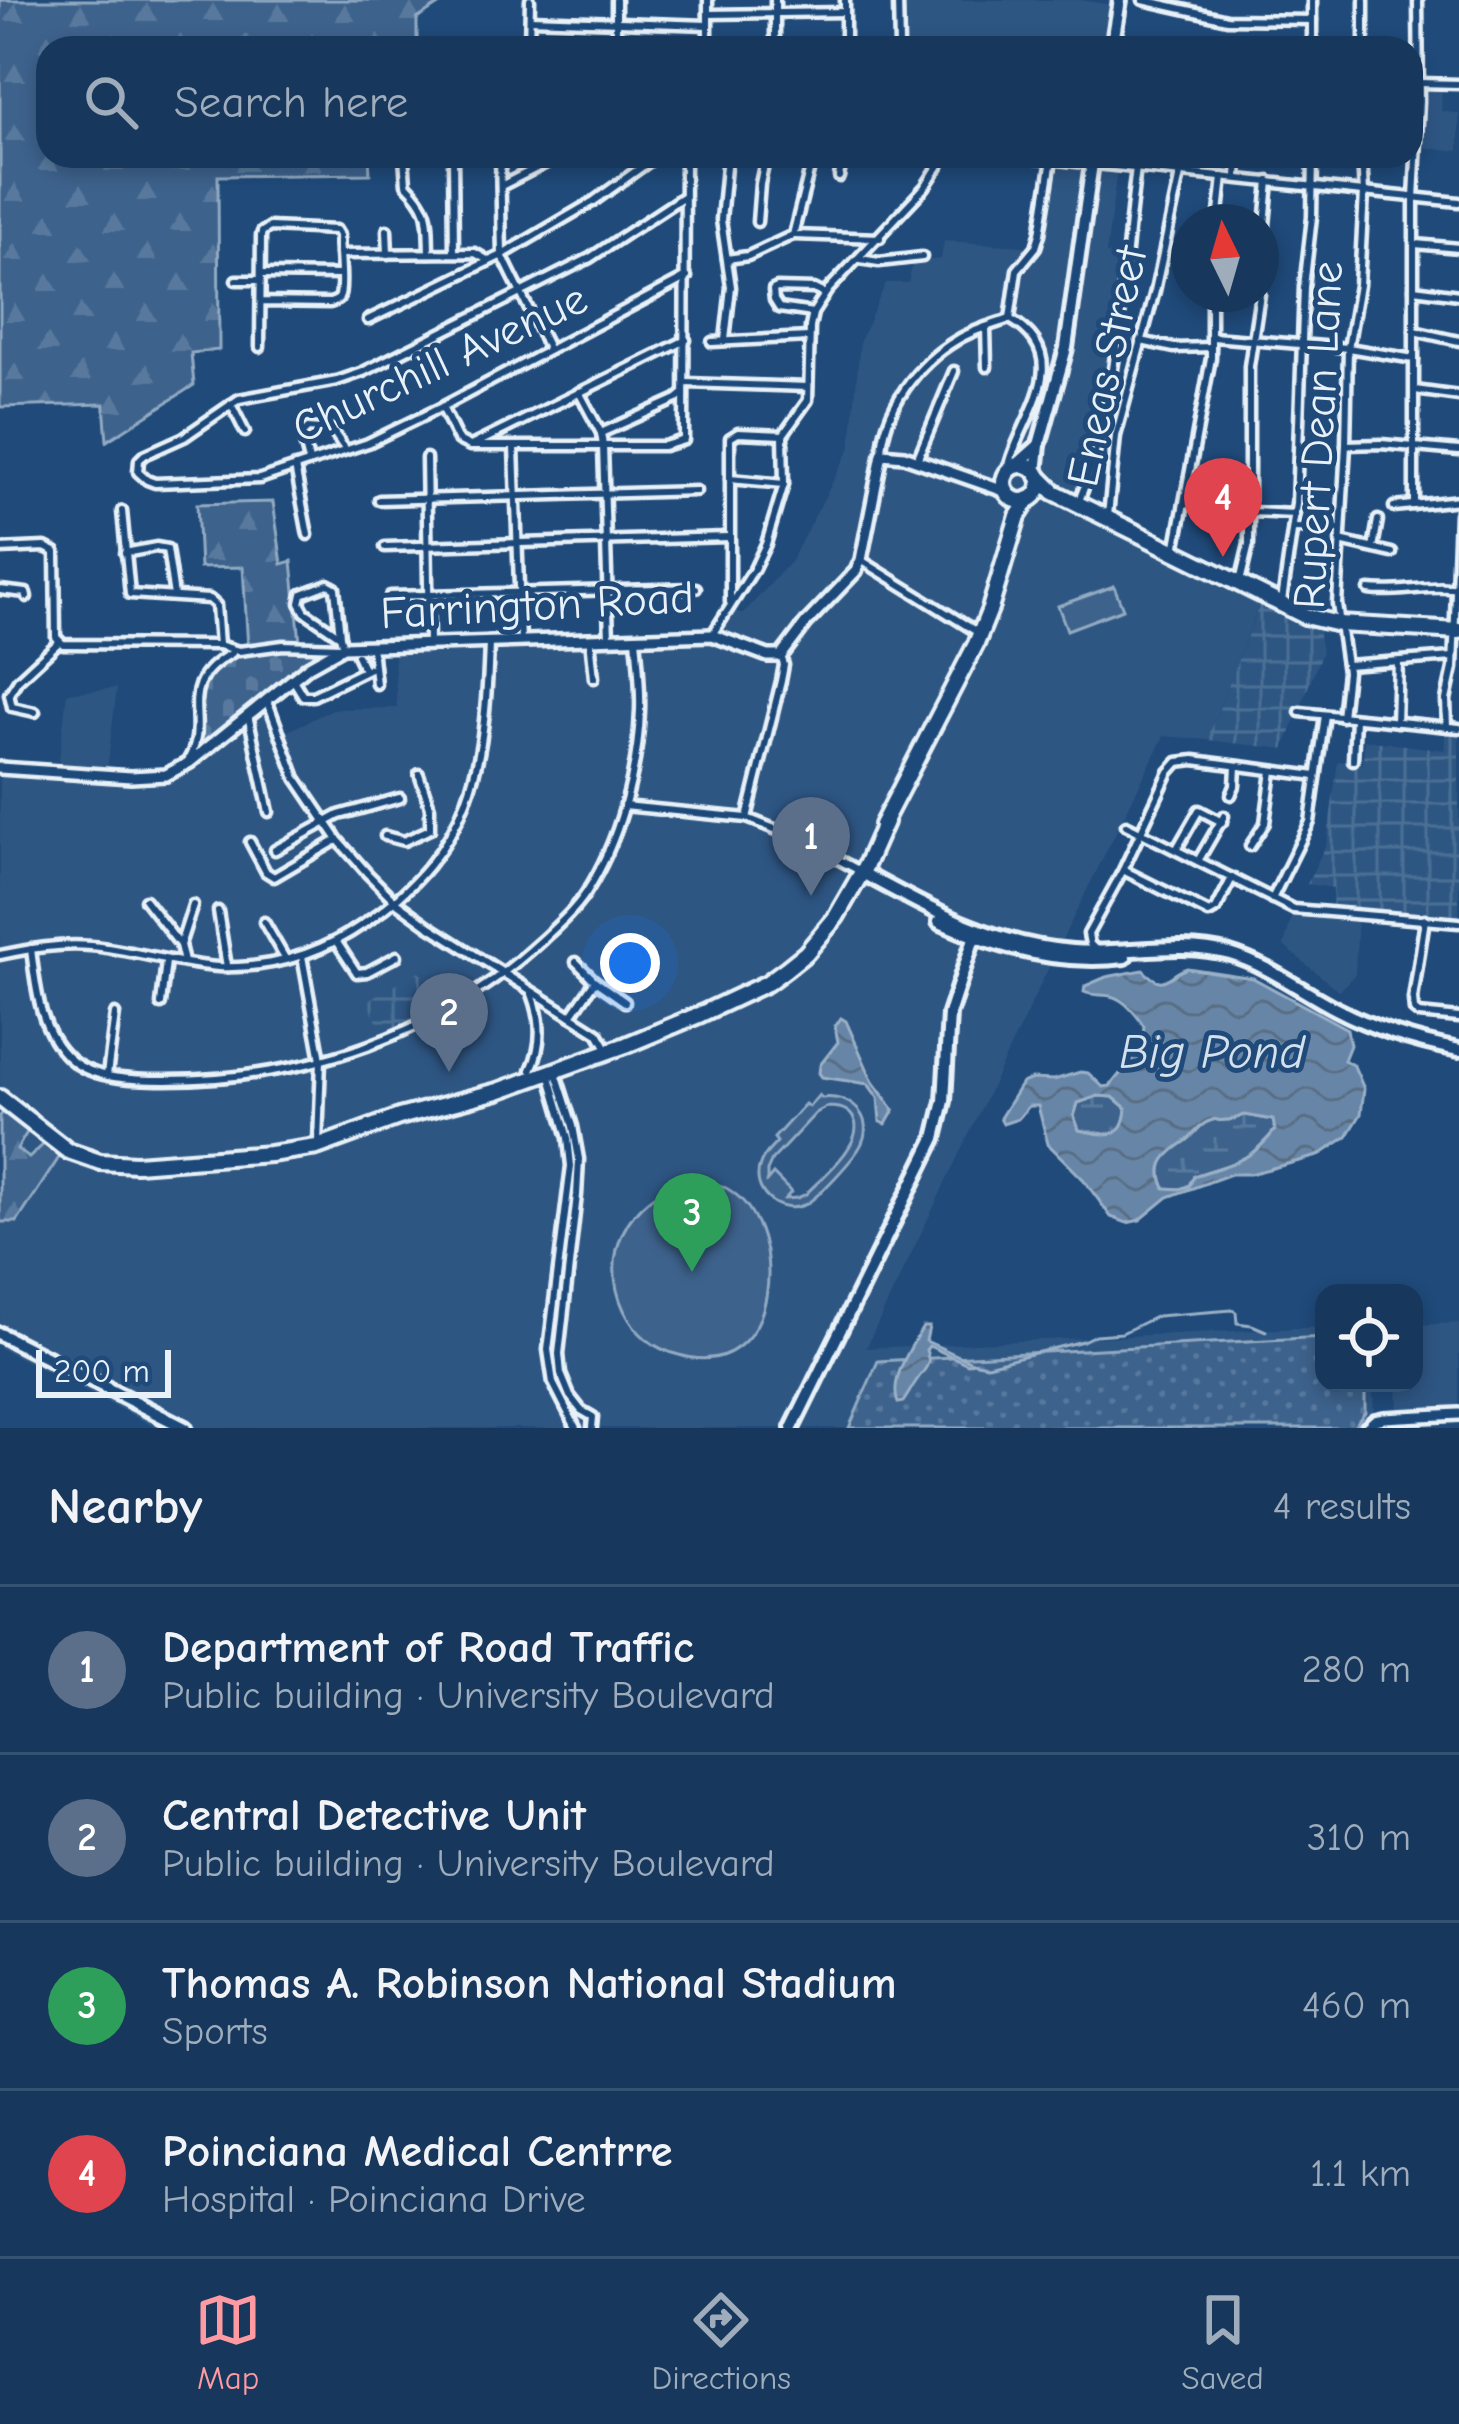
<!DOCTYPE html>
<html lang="en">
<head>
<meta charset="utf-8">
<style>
  :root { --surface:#17385c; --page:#203f62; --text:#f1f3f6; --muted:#9eacbb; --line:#365272; --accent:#ff9aa2 }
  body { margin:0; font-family:"Comic Neue",sans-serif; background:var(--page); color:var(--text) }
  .controls { position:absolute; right:36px; bottom:36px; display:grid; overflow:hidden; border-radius:24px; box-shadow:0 6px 18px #0003 }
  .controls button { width:108px; height:108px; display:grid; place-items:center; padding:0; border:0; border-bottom:3px solid var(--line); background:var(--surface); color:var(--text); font:60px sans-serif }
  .compass { position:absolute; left:1171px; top:204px; width:108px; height:108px; border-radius:50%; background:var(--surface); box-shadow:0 6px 18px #0003; rotate:355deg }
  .scale { position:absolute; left:36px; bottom:30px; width:135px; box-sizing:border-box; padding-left:12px; border:6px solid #e8f1f8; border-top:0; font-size:33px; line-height:42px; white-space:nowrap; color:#e8f1f8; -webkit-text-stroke:9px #1f4a7a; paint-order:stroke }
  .you { position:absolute; left:630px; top:963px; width:42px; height:42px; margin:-30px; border:9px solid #fff; border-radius:50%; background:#1a73e8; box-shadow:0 0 0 18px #1a73e833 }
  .badge { display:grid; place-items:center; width:78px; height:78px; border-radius:50%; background:var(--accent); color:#fff; font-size:39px; font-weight:700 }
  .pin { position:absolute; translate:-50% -99px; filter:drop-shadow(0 3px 6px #0008) }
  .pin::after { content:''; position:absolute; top:63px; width:42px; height:36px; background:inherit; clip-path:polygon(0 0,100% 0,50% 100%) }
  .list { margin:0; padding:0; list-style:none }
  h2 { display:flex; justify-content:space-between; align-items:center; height:156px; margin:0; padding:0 48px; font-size:51px }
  h2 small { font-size:39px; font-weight:400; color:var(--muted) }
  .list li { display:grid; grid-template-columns:78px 1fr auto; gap:36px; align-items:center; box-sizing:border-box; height:168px; padding:0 48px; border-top:3px solid var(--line) }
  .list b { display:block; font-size:45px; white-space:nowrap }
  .list p { margin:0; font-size:39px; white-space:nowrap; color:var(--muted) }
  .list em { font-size:39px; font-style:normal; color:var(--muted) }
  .icon { flex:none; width:66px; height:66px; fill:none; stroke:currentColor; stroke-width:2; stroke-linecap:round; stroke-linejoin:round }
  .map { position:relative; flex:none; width:1459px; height:1428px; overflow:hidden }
  .search { position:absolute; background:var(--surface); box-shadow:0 6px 18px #0003; left:36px; right:36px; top:36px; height:132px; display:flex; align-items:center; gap:30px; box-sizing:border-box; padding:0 42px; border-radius:36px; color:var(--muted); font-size:45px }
  .sheet { height:828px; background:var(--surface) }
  nav { display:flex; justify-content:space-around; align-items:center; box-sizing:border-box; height:168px; border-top:3px solid var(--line); background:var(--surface); font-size:33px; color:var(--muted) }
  nav a { display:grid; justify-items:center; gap:6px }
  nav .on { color:var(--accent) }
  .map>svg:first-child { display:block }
</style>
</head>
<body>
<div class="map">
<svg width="1459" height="1428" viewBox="0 0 1459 1428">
  <defs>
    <pattern id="industrial-grid" width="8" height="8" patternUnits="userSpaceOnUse" patternTransform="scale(3)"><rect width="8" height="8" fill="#2e5683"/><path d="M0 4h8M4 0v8" fill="none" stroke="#4c6f95"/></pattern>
    <pattern id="grass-dots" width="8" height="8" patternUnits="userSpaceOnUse" patternTransform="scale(3)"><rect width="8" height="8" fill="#3c628c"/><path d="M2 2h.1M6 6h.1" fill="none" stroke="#58799d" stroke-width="1.8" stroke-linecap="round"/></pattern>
    <pattern id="forest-firs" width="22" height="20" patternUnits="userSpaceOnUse" patternTransform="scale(3)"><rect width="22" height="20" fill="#3c628c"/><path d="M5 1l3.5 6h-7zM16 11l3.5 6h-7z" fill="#58799d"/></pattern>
    <pattern id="wetland-marsh" width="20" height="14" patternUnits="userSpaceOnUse" patternTransform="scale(3)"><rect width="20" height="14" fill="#3c628c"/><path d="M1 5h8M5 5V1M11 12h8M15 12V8" fill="none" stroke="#58799d"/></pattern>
    <pattern id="cemetery-stones" width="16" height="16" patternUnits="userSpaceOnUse" patternTransform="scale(3)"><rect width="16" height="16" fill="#3c628c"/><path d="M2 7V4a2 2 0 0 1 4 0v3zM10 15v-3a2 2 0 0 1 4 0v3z" fill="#58799d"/></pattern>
    <pattern id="water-waves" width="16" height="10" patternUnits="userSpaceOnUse" patternTransform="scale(3)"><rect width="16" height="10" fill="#6685a7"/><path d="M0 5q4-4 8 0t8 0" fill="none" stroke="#596d82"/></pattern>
  </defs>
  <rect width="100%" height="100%" fill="#1f4a7a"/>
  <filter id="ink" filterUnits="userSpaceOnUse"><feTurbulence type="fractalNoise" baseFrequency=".00833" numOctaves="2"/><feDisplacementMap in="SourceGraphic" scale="24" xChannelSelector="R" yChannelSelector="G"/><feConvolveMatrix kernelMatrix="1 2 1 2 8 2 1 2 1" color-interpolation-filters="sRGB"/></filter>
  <g filter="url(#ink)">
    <g fill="#2e5683">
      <polygon points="899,0 1080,0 1114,5 1105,48 900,48"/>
      <polygon points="1424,87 1442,87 1441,111 1459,114 1459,151 1421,147"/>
      <polygon points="1054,163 1117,170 1106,254 1122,256 1110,366 1085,476 1072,508 1260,602 1207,740 1164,736 1058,948 866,1348 1324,1327 1324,1383 1373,1383 1374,1424 1371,1428 157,1428 0,1348 0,771 132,781 163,780 183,772 271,699 282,734 333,709 397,708 393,640 720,631 733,610 743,614 791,561 851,447 860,341 886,283 908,283 913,262 941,259 944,241 1039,247"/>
      <polygon points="117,688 107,770 58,768 67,693"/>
      <polygon points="1293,911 1358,916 1355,974 1339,991 1284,946"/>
      <polygon points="1459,1323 1459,1411 1398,1414 1397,1383 1414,1383 1414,1325"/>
    </g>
    <g fill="url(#industrial-grid)">
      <polygon points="1260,603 1322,626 1319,635 1322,652 1284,749 1207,740"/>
      <polygon points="1445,731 1459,732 1459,918 1332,908 1333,888 1307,884 1327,842 1338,761 1363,764 1364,740 1445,750"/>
      <polygon points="420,971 441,1009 385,1036 366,1001"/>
    </g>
    <polygon fill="url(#grass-dots)" stroke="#92aac2" stroke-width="3" points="1324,1337 1324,1383 1365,1383 1365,1412 1353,1428 849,1428 878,1361"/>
    <g fill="url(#forest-firs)" stroke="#92aac2" stroke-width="3">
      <polygon points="0,0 446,0 417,19 417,48 48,48 48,156 369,156 370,174 218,176 219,350 191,353 194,385 107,441 104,404 0,407"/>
      <polygon points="273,502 282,564 292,561 300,642 248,648 243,567 200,568 197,504"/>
      <polygon points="4,1111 29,1129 17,1149 29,1158 46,1142 62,1153 17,1222 0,1222 0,1116"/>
    </g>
    <g fill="url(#wetland-marsh)" stroke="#92aac2" stroke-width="3">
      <path d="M1098,1096L1113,1097L1126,1108C1124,1141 1105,1134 1079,1130L1074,1116L1078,1103Z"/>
      <path d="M1245,1115L1273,1120L1275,1130C1249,1163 1231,1163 1194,1176L1189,1185L1180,1189L1165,1188C1154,1164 1167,1153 1186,1141C1194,1136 1197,1127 1207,1122C1221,1116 1211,1122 1226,1120C1232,1120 1238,1117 1245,1115Z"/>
    </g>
    <polygon fill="url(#cemetery-stones)" stroke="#92aac2" stroke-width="3" points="221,648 331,648 290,675 192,755 195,686 221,655"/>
    <g fill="#3c628c" stroke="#92aac2" stroke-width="3" fill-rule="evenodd">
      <polygon points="1114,586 1123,609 1067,630 1058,606"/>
      <path d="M819,1095L822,1098C848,1094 875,1115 862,1143C856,1157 817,1199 804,1205C778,1216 750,1191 760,1165C763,1155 771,1149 777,1142L774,1138L805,1104L809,1107ZM827,1107C838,1107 848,1108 854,1119C866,1142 821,1178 806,1194L797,1198L785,1199L791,1192L773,1174L767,1181V1171L772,1160L816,1113Z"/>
      <path d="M686,1181C699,1181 711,1181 722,1186C793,1218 784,1385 679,1355C654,1349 635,1333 624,1310C598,1254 629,1197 686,1181Z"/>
    </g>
    <g fill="url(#water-waves)" stroke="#9ab0c7" stroke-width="3" fill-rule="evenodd">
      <path d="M1187,968L1253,978L1347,1029L1350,1045L1344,1060L1354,1066L1364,1089L1361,1114L1347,1137L1318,1156L1250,1174H1231L1168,1197L1140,1220L1127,1223L1111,1217L1084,1180L1048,1144L1038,1106H1029L1018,1119L1003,1124L1000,1118L1022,1083L1032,1079L1054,1080L1080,1072L1088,1073L1103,1087L1110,1086L1141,1048L1144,1026C1138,1017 1126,1001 1114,997C1104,993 1095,997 1084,992L1085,986L1106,977L1143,970C1165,992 1165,976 1187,968ZM1098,1096L1113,1097L1126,1108C1124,1141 1105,1135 1079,1130L1074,1116L1078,1103ZM1245,1115L1273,1120L1275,1130C1249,1164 1230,1163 1194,1176L1189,1186L1180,1189L1165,1188C1153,1164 1168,1153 1186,1141C1194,1136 1197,1127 1207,1122C1221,1116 1211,1122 1226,1120C1233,1120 1239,1117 1245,1115Z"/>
      <polygon points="841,1018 846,1021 873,1082 894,1110 886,1124 880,1122 878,1098 868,1084 822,1077 819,1073 820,1065 838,1042 835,1026"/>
      <path d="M923,1327H929L926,1341L972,1362L968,1364L929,1346L926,1350C932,1366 925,1368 917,1380C912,1387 908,1395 903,1402L898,1403C889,1379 911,1347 923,1327Z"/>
    </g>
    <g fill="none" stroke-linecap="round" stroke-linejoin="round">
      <polyline stroke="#9ab0c7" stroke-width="3" points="972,1362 987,1365 1083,1341 1095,1335 1122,1333 1157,1316 1232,1310 1236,1312 1237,1323 1252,1325 1266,1331"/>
      <g stroke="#e8f1f8" stroke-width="15">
        <g id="minor">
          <polyline points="708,0 708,48"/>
          <polyline points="845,0 845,48"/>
          <polyline points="898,0 899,48"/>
          <polyline points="1143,0 1227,19 1312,20"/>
          <polyline points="1364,0 1364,48"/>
          <polyline points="708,14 845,12"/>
          <polyline points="530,19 708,25"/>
          <polyline points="1113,40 1152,48"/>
          <polyline points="529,48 530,0"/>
          <polyline points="616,48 616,0"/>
          <polyline points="775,48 775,0"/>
          <polyline points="1312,48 1312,0"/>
          <polyline points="1419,83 1459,84"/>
          <path d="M404,156L406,184C431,209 428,218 429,253"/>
          <polyline points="453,156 454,252"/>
          <polyline points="500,156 502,255 549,350"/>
          <polyline points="1019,156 1459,202"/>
          <polyline points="839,177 843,156"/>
          <polyline points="1237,178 1238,156"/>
          <polyline points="501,186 560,156"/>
          <polyline points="684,196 590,258 363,372 337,381 239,399 184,437 144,455 139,460 138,472 147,480 155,483 260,479 368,443 442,407 687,277"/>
          <polyline points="757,222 760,184 766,156"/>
          <polyline points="1218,222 1223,177"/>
          <polyline points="387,230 388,254"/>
          <polyline points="794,235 880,238"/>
          <polyline points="1415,244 1459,248"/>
          <polyline points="340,254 475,253 489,261"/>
          <polyline points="727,259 748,256 793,235 813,156"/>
          <polyline points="860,259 879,262 922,257"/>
          <polyline points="1261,270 1269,181"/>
          <polyline points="261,274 340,275"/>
          <polyline points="236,280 261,280"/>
          <polyline points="1414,289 1459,295"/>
          <polyline points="813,313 779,308 774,300 773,290 777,288 814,289 824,294"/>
          <polyline points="1010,319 1017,270 1036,247 1040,234 1052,159"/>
          <polyline points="368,320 502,255 594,201 657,156"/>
          <polyline points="986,327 987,367"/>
          <polyline points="1414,331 1459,341"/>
          <polyline points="1213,337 1348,348 1414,359"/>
          <polyline points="725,340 731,287 721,220 727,156"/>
          <polyline points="1141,341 1174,348 1211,347"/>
          <polyline points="712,342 809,337"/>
          <path d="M260,347L261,236L262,232L270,227L336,230L339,235C339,246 344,290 339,298C337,301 333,302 330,303L261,302"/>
          <polyline points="686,383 808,387"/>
          <polyline points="1415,390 1459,396"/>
          <polyline points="579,392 601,433 603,446 609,639"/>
          <polyline points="231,404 245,432"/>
          <polyline points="442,407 458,440 470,446 664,446 684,440 685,156"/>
          <polyline points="601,433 677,399 683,394"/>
          <polyline points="473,445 686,340"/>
          <polyline points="1346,445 1381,444 1459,451"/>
          <polyline points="514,447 521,642"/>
          <path d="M882,454C883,408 918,363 957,340C973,330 992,325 1010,319"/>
          <polyline points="426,458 429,644"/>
          <polyline points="917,460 954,371"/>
          <polyline points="309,461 302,434 308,428 332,430 345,449"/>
          <polyline points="295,467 308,535"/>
          <path d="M1007,474C1016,420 1081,360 1010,319"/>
          <polyline points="730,479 784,484"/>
          <polyline points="379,500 696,491"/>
          <path d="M1079,501C1120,399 1122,276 1136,168"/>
          <polyline points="1184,504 1251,509"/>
          <polyline points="1414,505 1414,198 1419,101 1418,0"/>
          <polyline points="1394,507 1459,500"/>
          <polyline points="122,511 130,594 209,599 216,605 219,645"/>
          <polyline points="1251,512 1295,514"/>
          <polyline points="1108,516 1116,436 1155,291 1184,156"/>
          <polyline points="1293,528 1340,529"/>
          <polyline points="1340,541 1392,553"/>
          <polyline points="385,547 729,537"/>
          <polyline points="1373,548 1378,520"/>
          <polyline points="0,549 45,547 55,552 56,637 63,644 219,645 239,651 283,645 340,647"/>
          <polyline points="1175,551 1211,358 1211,294"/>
          <polyline points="125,553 156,547 167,549 174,596"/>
          <polyline points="861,560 977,632"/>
          <polyline points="1240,582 1249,544 1249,366 1260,294"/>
          <polyline points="0,590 26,593 27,597"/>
          <path d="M1369,590C1399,594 1429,584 1459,589"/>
          <polyline points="390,596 696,588"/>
          <polyline points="1282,601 1296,504 1304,287 1312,217 1313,156"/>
          <polyline points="730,602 730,438 738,433 783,435"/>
          <polyline points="712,635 754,569 766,544 784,484 783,435 808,400 810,327 813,313 828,290 925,187 945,156"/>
          <polyline points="340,636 335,588 328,584 302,594 300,603 305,612 340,636 343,647"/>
          <polyline points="590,639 594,678"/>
          <polyline points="357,655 364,670"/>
          <polyline points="1347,665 1453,657"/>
          <polyline points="374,666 376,684"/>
          <polyline points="292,678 303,696 313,696 374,666 372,645"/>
          <polyline points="268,702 296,778 338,840 368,874 396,902 429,926 598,1033 608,1050"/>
          <polyline points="35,712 12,707 9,694 18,680 59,642"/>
          <polyline points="1300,712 1459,728"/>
          <polyline points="248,715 269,812"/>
          <polyline points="1342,717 1347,672 1337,604 1346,445 1348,348 1359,285 1364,193 1362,156"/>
          <polyline points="1396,722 1398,662"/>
          <polyline points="1447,727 1446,700 1453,668 1459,514"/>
          <path d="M188,760C213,719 170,687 232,653"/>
          <polyline points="1353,760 1355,719"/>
          <polyline points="1231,795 1235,786 1236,766"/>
          <polyline points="624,806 747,818 802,840 858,870"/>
          <polyline points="747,818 781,681 784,665 781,656"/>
          <polyline points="1126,825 1293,909 1459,923"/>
          <polyline points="385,836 404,841 430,829 430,807 419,774"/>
          <polyline points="250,842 266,872 274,877 337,840"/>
          <polyline points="1250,846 1265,823 1272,771"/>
          <polyline points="275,850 339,815 400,798"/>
          <polyline points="1176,850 1199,810 1222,822"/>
          <polyline points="1198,861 1224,816"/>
          <polyline points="1123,870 1209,913 1216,909 1232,878"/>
          <polyline points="1272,899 1310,822 1325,715"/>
          <polyline points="145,900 180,945 184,962"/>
          <polyline points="218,911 227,967"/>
          <polyline points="1425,919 1413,999 1414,1010 1419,1014 1459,1018"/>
          <polyline points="264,922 286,960"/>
          <polyline points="336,941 357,973 367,972 397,956"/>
          <polyline points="180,945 193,905"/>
          <path d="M31,949C36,988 39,1031 70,1059C93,1080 137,1080 166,1080C305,1080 440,1035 542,940C558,925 574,911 586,893C619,842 638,772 640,711C641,687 638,662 636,638"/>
          <polyline points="1095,949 1090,944 1088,934 1123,870 1169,772 1178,762 1194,760 1316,776"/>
          <path d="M0,955C29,949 61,943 91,946C134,950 174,964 218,967C272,969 322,953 365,923C473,849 485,765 489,643"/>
          <polyline points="302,956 321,1060 318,1143"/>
          <polyline points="576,962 595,981 625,1002"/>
          <polyline points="161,1004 166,961"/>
          <polyline points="571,1016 595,981"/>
          <path d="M531,1070C543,1044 542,1020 532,994"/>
          <polyline points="556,1073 573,1126 579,1159 577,1195 559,1354 561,1374 570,1396 581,1410 593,1417 592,1428"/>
          <polyline points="107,1075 115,1014"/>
          <polyline points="550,1077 568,1138 571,1166 548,1350 553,1383 576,1428"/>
        </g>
      </g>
      <g stroke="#e8f1f8" stroke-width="18">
        <g id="tertiary">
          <polyline points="0,768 131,777 166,775 190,762 309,666 343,647 712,635 768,656 781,656 806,623 856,571 861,560 882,454 904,456 1007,492"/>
          <polyline points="1366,1428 1375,1420 1384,1418 1459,1414"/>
        </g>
      </g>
      <g stroke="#e8f1f8" stroke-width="20">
        <g id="secondary">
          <polyline points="1112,48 1120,0"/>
          <polyline points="1012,469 1039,445"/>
          <polyline points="1036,473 1039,445 1066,348 1093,156"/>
          <path d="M859,871C926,908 995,946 1073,951C1127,955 1177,940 1230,954C1268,965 1301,991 1336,1009C1374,1029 1418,1042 1459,1050"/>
          <path d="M939,922C997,948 1061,965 1125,957"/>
          <polyline points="0,1334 185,1428"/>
          <polyline points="792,1428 935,1138 944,1101 949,1014 977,929"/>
        </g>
      </g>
      <g stroke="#e8f1f8" stroke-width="22">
        <g id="primary">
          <circle cx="1022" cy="483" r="18"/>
          <polyline points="1038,476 1054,492 1305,616 1339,624 1459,631"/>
          <polyline points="882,825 976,644 990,609 1018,516 1029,499"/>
          <polyline points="0,1098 68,1151 100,1162 136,1164 270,1154 317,1147 399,1117 498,1091 626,1045 701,1014 767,983 786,969 806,953 836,917 866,865 885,822"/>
        </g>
      </g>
      <use href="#minor" stroke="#1f4a7a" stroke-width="6"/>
      <use href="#tertiary" stroke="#1f4a7a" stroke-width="9"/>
      <use href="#secondary" stroke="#1f4a7a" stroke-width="10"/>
      <use href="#primary" stroke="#1f4a7a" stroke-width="14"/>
    </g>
  </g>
  <g text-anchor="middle" stroke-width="10" stroke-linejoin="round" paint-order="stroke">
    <g font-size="45" fill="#e8f1f8" stroke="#1f4a7a">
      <text transform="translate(439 362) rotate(-25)" y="16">Churchill Avenue</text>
      <text transform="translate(1106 366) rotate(-78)" y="16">Eneas Street</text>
      <text transform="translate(1317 435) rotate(-87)" y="16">Rupert Dean Lane</text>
      <text transform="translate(537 604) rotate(-3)" y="16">Farrington Road</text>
    </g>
    <g font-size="48" font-style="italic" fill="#d4e1ec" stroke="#1f4a7a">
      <text x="1212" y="1068">Big Pond</text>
    </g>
  </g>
</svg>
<div class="controls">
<button><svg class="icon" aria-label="locate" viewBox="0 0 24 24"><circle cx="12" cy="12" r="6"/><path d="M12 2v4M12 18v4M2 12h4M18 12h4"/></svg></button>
</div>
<svg class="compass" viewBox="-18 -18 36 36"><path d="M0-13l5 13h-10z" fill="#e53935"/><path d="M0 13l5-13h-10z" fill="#9eacbb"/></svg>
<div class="scale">200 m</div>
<div class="you"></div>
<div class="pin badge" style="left:811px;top:896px;background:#5c6f8a">1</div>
<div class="pin badge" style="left:449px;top:1072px;background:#5c6f8a">2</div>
<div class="pin badge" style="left:692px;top:1272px;background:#2e9e5b">3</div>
<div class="pin badge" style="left:1223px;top:557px;background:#e0444e">4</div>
<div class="search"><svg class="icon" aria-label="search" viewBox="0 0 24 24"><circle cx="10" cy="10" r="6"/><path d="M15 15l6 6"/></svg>Search here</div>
</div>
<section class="sheet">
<h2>Nearby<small>4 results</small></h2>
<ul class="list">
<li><span class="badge" style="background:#5c6f8a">1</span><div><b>Department of Road Traffic</b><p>Public building · University Boulevard</p></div><em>280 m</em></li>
<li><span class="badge" style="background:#5c6f8a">2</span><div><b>Central Detective Unit</b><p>Public building · University Boulevard</p></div><em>310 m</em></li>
<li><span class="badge" style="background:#2e9e5b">3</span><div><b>Thomas A. Robinson National Stadium</b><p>Sports</p></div><em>460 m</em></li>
<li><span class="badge" style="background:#e0444e">4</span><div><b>Poinciana Medical Centrre</b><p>Hospital · Poinciana Drive</p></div><em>1.1 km</em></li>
</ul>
</section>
<nav>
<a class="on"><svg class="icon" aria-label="map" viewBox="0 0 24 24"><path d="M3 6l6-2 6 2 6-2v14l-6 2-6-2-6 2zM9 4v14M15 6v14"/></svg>Map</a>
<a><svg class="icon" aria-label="directions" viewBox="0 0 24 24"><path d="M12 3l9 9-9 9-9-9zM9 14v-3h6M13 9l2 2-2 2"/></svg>Directions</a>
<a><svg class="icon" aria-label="saved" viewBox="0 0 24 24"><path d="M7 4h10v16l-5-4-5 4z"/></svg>Saved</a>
</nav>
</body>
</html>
